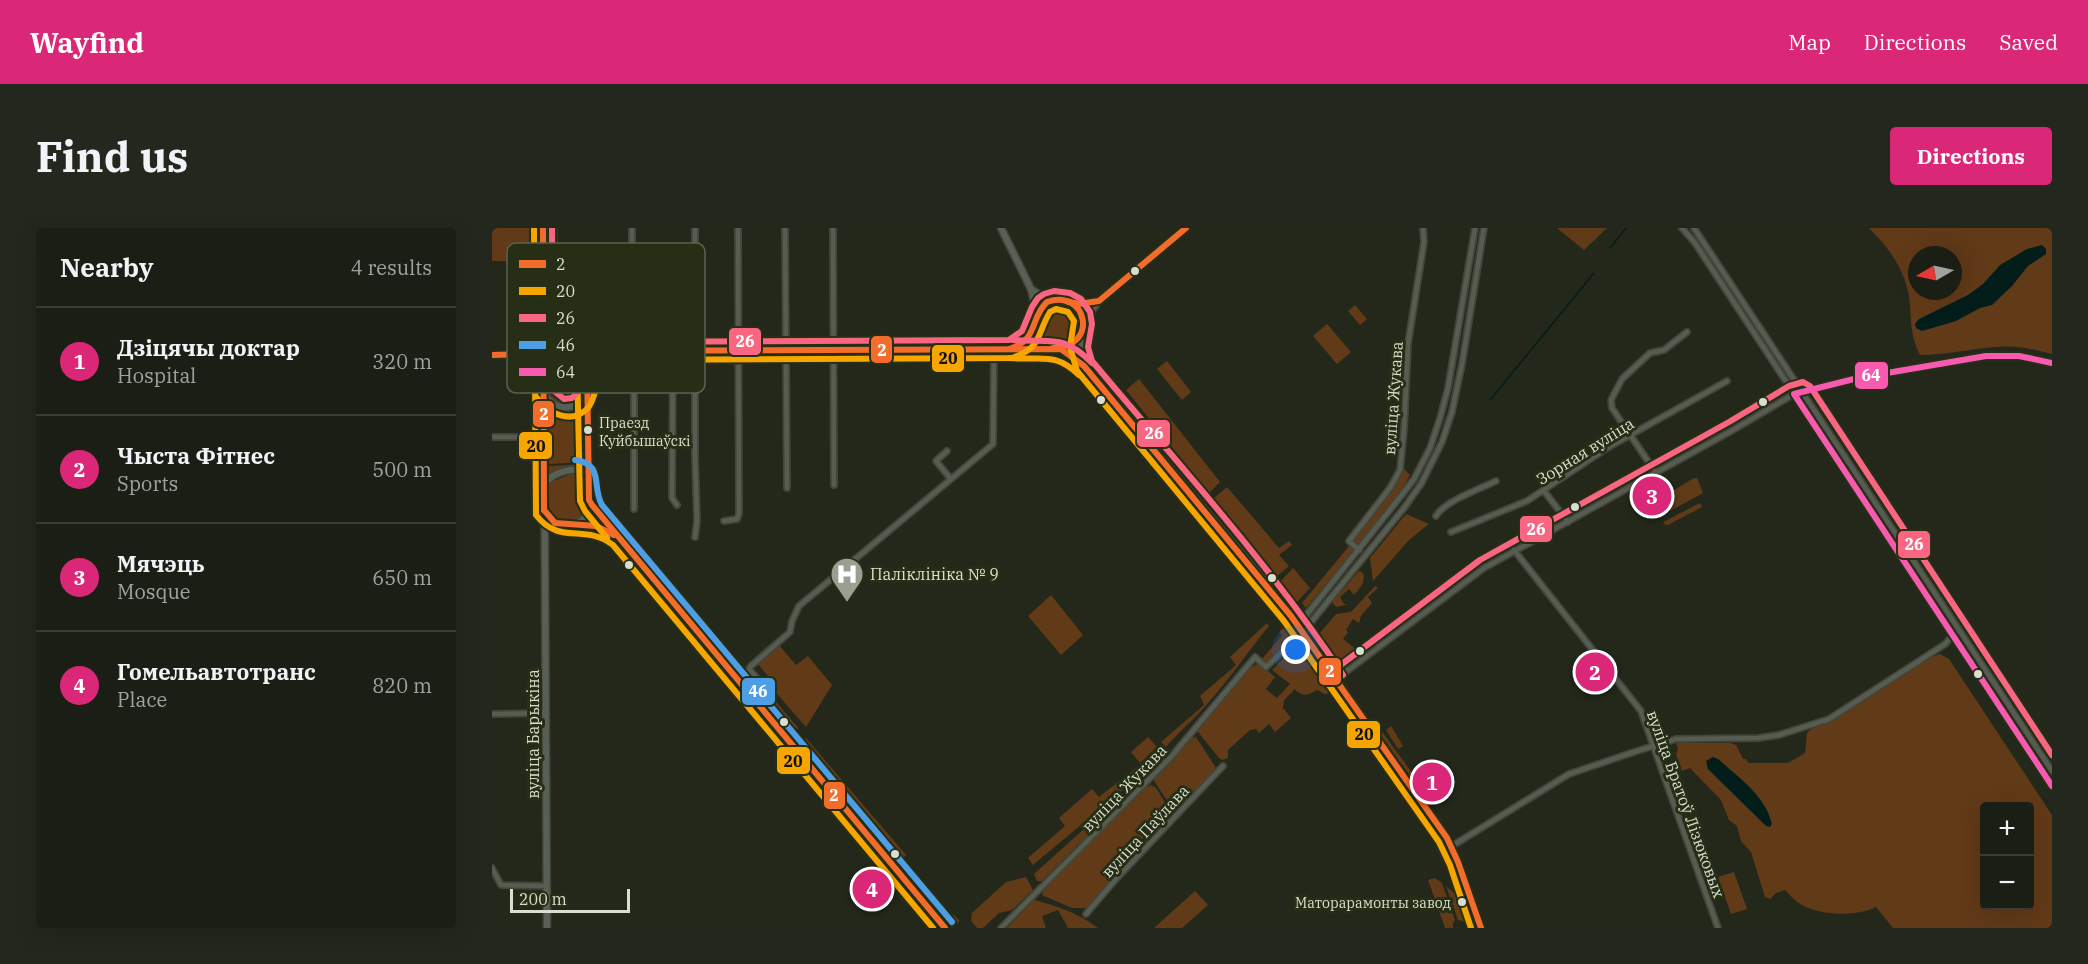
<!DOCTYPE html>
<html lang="en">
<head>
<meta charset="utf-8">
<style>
  :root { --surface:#1b1e14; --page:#24271d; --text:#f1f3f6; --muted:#a0a2a0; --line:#393c34; --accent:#db2777 }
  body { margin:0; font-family:"IBM Plex Serif",serif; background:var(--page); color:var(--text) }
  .controls { position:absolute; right:18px; bottom:18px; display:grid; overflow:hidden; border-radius:6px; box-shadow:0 6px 24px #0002 }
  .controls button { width:54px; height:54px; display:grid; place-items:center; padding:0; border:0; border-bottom:2px solid var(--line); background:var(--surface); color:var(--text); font:30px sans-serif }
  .compass { position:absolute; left:1416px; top:18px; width:54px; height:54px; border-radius:50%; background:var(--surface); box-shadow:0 6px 24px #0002; rotate:261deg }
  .scale { position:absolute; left:18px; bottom:15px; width:120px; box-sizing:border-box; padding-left:6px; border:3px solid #d9dfd0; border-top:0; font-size:16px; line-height:21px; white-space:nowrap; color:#d9dfd0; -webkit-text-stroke:4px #262e15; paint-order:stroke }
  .you { position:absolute; left:804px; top:422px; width:21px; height:21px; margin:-15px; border:4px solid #fff; border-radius:50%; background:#1a73e8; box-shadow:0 0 0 9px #1a73e833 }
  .badge { display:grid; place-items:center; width:39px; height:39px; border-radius:50%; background:var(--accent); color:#fff; font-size:20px; font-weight:700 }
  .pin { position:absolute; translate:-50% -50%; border:3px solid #fff; box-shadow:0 2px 6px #0006 }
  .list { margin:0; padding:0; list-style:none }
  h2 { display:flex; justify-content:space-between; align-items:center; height:78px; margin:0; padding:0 24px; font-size:26px }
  h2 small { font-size:20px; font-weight:400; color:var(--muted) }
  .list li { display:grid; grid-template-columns:39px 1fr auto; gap:18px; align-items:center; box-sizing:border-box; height:108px; padding:0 24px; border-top:2px solid var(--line) }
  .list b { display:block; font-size:22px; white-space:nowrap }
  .list p { margin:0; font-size:20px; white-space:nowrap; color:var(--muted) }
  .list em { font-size:20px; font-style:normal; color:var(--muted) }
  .map { position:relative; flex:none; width:1560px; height:700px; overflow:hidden; border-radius:6px }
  header { display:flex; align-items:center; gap:36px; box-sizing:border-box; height:84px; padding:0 30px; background:var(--accent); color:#fff }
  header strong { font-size:28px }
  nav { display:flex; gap:33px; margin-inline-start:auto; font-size:21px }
  .intro { display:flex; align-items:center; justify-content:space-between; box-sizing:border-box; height:144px; padding:0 36px }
  h1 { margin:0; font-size:42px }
  .button { padding:15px 27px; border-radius:6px; background:var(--accent); color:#fff; font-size:21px; font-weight:700 }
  main { display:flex; gap:36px; padding:0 36px }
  aside { flex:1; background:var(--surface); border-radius:6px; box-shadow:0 6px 24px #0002 }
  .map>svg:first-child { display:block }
</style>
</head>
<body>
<header>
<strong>Wayfind</strong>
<nav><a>Map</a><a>Directions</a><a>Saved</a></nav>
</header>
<div class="intro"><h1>Find us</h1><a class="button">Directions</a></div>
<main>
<aside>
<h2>Nearby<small>4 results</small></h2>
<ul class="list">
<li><span class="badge">1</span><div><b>Дзіцячы доктар</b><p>Hospital</p></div><em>320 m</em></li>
<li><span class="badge">2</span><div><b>Чыста Фітнес</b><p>Sports</p></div><em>500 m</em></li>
<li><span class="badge">3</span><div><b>Мячэць</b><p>Mosque</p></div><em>650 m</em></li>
<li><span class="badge">4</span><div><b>Гомельавтотранс</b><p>Place</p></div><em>820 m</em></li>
</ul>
</aside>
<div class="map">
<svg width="1560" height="700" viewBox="0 0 1560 700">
  <rect width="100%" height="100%" fill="#24281b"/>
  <g fill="#613a18" fill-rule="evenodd">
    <rect x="0" y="0" width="40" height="33"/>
    <polygon points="55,0 58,0 59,49 75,67 63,69 55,76"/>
    <polygon points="1065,0 1115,0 1092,22"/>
    <path d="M1377,0H1560V126C1542,121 1522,117 1503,119C1478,121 1453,127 1428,127C1417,105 1420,90 1417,68C1412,40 1396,19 1377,0ZM1425,27H1461V63H1425Z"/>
    <path d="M68,74C75,74 80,74 85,80C92,89 94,156 88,167C80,184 58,175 55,160V87L57,82Z"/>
    <circle cx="567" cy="96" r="21"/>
    <polygon points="863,77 875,91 868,97 856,83"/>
    <polygon points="835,96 859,124 845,136 821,108"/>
    <polygon points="675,133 699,164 690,172 665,141"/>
    <polygon points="647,151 728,254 717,265 634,162"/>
    <path d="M55,176C68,185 80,184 92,176L93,234L57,236Z"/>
    <polygon points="93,236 93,241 80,238 57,246 57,238"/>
    <polygon points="912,241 918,247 907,267 867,316 863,315 862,311 902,258"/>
    <path d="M81,245L89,246L93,250C96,264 97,283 85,292C54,294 56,282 57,255Z"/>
    <polygon points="1202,250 1205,250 1211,265 1165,290 1159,276"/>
    <polygon points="735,259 787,320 797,313 800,317 787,327 797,338 784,349 721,271"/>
    <polygon points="1208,275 1210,279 1176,297 1171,296 1173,293"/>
    <polygon points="914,286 937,296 917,312 881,353 878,330"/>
    <polygon points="857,318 861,321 861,324 814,380 810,375"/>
    <polygon points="801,340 818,360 804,375 787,355"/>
    <path d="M867,343L871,345C874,354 868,360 862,367L857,361L848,369L852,376H856L845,379L841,376V373Z"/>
    <polygon points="883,358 886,360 876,369 880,375 869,388 867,395 861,391 854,402 856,404 851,411 871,427 850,444 844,444 822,412 844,386 859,384"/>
    <polygon points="559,367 591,407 569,427 536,388"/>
    <polygon points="197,381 253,447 259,447 266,457 260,463 195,383"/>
    <path d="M775,395L777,398C756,423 738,451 716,475C703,491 687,503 674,519L669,514L712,477L708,468L744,437L738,429Z"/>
    <polygon points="792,399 800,410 773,435 770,431 790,407 787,404"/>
    <polygon points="287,417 304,437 316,428 340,457 314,499 279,459 282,455 265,435"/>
    <path d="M803,418L808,419L840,465L833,466L825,462C814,469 810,468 801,460L802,462L792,472L791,480L799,490L783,504L777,496L767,505L764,501L758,502L736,522V530L730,532L727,530L706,504V499L758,440L767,435L783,449L774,461L785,470L798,456L780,442Z"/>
    <path d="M1448,426L1457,431L1560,587V700H1401L1384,679C1365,689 1325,688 1307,675C1302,672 1297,666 1293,662L1284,665L1278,671L1273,669L1259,624L1249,613L1245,598L1237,592L1229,572L1198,540L1189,543L1184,526L1186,521L1184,515H1239L1244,517L1251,531H1254L1256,535H1296L1313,525L1315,505L1319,501L1346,489L1441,428ZM1492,578H1538V678H1492Z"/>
    <polygon points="275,463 307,501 296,499 270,467"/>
    <polygon points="899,498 911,518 906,521 894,502"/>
    <polygon points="888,501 924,550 921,552 886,503"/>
    <polygon points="656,509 665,519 648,535 639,524"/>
    <polygon points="704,509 724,540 691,576 686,577 681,582 661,551 699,510"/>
    <polygon points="314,510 414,627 408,633 399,622 397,623 306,516"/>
    <polygon points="645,539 649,543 627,565 541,637 536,630 573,598 567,590 600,561 607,569"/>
    <polygon points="903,547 908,548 950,610 947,612"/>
    <polygon points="650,549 649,555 614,590 608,588"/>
    <polygon points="659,557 664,560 679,584 675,589 676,595 599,680 580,680 550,667 551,663 652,560"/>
    <polygon points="602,592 609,594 550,653 545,653 542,646"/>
    <polygon points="956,633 961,634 971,665 967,666"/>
    <polygon points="1242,644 1255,681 1239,686 1226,649"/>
    <polygon points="534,649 541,662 520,682 507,685 491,700 485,700 479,693 480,685 514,654"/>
    <polygon points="943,650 950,655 963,692 961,695 961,700 953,700 936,652"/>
    <polygon points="954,658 966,669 974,694 966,692"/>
    <polygon points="703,663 716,677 690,700 662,700"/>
    <polygon points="435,667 457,687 462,687 468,693 460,700 433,669"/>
    <path d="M542,672C565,678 587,685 606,700H576L566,682L550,688L554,700H515Z"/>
  </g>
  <g fill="#031d1b">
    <polygon points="1550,17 1554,21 1554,26 1536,38 1520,58 1500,77 1488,80 1464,93 1430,103 1424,100 1423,96 1427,91 1476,67 1491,56 1508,37 1535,21"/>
    <path d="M1221,529L1226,531C1247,550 1273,567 1280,596L1278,599L1274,598L1216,541L1214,533Z"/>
  </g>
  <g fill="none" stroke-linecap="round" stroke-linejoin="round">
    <g stroke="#031d1b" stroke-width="1.5">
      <polyline points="1118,20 1134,0"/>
      <polyline points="998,172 1102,45"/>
    </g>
    <g stroke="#42453b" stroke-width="8">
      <g id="minor">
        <polyline points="140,0 140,42"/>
        <polyline points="293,0 295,260"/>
        <polyline points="341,0 342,257"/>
        <polyline points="1190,0 1203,15 1560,558"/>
        <polyline points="1202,0 1560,543"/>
        <polyline points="142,123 142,281"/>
        <polyline points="181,123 180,270 185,277"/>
        <polyline points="0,209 52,209"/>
        <polyline points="455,223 444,233 458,250"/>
        <polyline points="1164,245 1120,180 1119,172 1130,151 1158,125 1172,122 1195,104"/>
        <polyline points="1052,263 1076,294"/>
        <path d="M944,288C953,273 988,261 1004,253"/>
        <polyline points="232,293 245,291 247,286 246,0"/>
        <polyline points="959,304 1035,273 1115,220 1235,153"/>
        <polyline points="203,309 205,293 203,227 203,0"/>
        <polyline points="867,322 857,313 898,260 908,242 912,202 916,116 932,14 931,0"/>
        <polyline points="1022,322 1149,483 1226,700"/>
        <polyline points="800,390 808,390 815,386"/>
        <polyline points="812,402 815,386 909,268 922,251 938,220 948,190 956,160 983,0"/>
        <polyline points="843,452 992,340 1241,202 1302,166 1366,150 1494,128 1527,128 1560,135"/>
        <polyline points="259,468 268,459 268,454 257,441 259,438 298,404 300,393 307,378 501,216 502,121"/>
        <polyline points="0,486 54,485"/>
        <polyline points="960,618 1077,546 1145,523 1184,511 1266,510 1287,507 1337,491 1427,433 1453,416 1463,405"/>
        <polyline points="0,640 9,657 55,658"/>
        <polyline points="594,686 624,651 731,538"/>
        <polyline points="509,700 679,529 763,429 774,439 811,404 912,280 929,256 950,214 960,184 970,136 992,0"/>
      </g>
    </g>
    <g stroke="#42453b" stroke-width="9">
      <g id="major">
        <polyline points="51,0 55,700"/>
        <polyline points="61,0 62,45 91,80 94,91 97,278 93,290 84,296"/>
        <polyline points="509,0 539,61 545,86"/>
        <polyline points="539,61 548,67 561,71"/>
        <circle cx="567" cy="97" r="24"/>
        <polyline points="581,75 597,76 607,73"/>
        <path d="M52,85C61,73 70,68 84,73"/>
        <polyline points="592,96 596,87 607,73 694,0"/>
        <polyline points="588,109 588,126 592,137"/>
        <polyline points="94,112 101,120 110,123 519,121 529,122 559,120"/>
        <polyline points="520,120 534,114 543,100"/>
        <polyline points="569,121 592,138 774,355 816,411 955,610 966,634 989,700"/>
        <polyline points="0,127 40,126"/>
        <polyline points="95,136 101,127 110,123"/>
        <path d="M53,167C63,184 86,183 94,165"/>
        <path d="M53,255C62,244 87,235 96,249"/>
        <polyline points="97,272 103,282 144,331 453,700"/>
        <polyline points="53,283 63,295 104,298 122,306"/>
      </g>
    </g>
    <use href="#minor" stroke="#575c51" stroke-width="4.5"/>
    <use href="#major" stroke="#585f55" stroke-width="6"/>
    <g stroke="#262e15" stroke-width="10">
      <g id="bus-1">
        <polyline points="51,0 52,282"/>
        <polyline points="574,73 587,76 607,73 694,0"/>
        <polyline points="94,112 101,120 110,123 569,121 592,138 799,388 955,610 966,634 989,700"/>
        <path d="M517,121C547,112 537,91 555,74C595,60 608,119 561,120"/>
        <polyline points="0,127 40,126 47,120 52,109"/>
        <polyline points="95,137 97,272 100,277 453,700"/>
        <polyline points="52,282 63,295 104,298 122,307"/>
      </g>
    </g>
    <g stroke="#262e15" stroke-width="10">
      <g id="bus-2">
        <path d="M42,0L44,287C68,318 93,295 121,317L441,700"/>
        <polyline points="52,24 53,46 56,53 84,88 88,273 93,283 115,310"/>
        <path d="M518,130C549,133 562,123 587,147"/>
        <path d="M103,142L107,134L112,132L520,130C551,119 544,107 558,84L564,81L576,84L582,93L578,119L585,143L792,393L947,614L958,637L979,700"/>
        <path d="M45,170C56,186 80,197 96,180C100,175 102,167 104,161"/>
      </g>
    </g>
    <g stroke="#262e15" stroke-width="10">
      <g id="bus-3">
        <path d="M60,0L61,162L72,171L80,170L84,166C89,141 79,126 108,114L517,112L530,103L540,79L546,70L552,66L562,63L578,65L589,71L598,84L600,96L596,119L600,133C686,236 777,335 851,447"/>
        <polyline points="70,25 72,44 90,65 99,79 103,108 109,112 120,114"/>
        <path d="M521,112C558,115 571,105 600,135"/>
        <polyline points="838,445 988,332 1237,194 1297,158 1311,154 1318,158 1560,527"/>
      </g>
    </g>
    <g stroke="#262e15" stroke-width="10">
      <path id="bus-4" d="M83,232C113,236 99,258 110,277L460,694"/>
    </g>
    <g stroke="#262e15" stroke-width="10">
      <polyline id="bus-5" points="1560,135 1527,128 1494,128 1366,150 1302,166 1560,558"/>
    </g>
    <use href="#bus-1" stroke="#f36c2b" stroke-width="6"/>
    <use href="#bus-2" stroke="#f7a600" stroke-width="6"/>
    <use href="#bus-3" stroke="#fa6682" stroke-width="6"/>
    <use href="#bus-4" stroke="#4d9ee5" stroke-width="6"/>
    <use href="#bus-5" stroke="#f75aaf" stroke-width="6"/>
  </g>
  <defs>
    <g id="hospital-pin" transform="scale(1.725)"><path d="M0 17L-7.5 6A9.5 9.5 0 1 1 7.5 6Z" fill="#9a9f91" stroke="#262e15"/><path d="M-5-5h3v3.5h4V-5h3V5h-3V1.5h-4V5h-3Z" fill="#fff"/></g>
  </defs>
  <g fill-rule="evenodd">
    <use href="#hospital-pin" x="355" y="346"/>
  </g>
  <g fill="#d9dfd0" stroke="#262e15" stroke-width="2">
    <circle cx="643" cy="43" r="5"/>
    <circle cx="609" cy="172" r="5"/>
    <circle cx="1271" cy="174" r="5"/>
    <circle cx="96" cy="202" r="5"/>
    <circle cx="1083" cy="279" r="5"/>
    <circle cx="137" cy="337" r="5"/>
    <circle cx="780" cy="350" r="5"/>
    <circle cx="868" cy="423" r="5"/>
    <circle cx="1486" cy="446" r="5"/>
    <circle cx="292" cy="494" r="5"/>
    <circle cx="403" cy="626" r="5"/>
    <circle cx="970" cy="674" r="5"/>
  </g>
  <g text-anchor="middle" stroke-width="6" stroke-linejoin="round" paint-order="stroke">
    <g font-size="14" fill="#d9dfd0" stroke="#262e15" text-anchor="start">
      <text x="107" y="200">Праезд<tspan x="107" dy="18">Куйбышаўскі</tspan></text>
      <text x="959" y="680" text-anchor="end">Маторарамонты завод</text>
    </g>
    <g font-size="16" fill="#d9dfd0" stroke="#262e15">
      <text transform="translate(901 170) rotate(-86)" y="6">вуліца Жукава</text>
      <text transform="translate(1093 223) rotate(-32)" y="6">Зорная вуліца</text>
      <text transform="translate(41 506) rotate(-90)" y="6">вуліца Барыкіна</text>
      <text transform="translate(632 560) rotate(-46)" y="6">вуліца Жукава</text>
      <text transform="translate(1194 576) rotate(70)" y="6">вуліца Братоў Лізюковых</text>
      <text transform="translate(653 603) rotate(-47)" y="6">вуліца Паўлава</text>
    </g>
    <g font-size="16" fill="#d9dfd0" stroke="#262e15" text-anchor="start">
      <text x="378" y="352">Паліклініка № 9</text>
    </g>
  </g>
  <rect x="15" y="15" width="198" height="150" rx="9" fill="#262e15" stroke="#5c634d" stroke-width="1.5"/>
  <rect x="27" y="32" width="27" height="8" fill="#f36c2b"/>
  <rect x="27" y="59" width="27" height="8" fill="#f7a600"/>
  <rect x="27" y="86" width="27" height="8" fill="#fa6682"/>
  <rect x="27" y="113" width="27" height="8" fill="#4d9ee5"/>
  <rect x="27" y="140" width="27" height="8" fill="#f75aaf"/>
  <g font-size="16" fill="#d9dfd0">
    <text x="64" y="42">2</text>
    <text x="64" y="69">20</text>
    <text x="64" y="96">26</text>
    <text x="64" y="123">46</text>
    <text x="64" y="150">64</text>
  </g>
  <g stroke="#262e15" stroke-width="2">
    <rect x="236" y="99" width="34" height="29" rx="6" fill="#fa6682"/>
    <rect x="378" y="107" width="23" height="29" rx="6" fill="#f36c2b"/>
    <rect x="439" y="116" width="34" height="29" rx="6" fill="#f7a600"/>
    <rect x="1362" y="133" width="35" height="29" rx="6" fill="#f75aaf"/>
    <rect x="40" y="172" width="23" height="28" rx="6" fill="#f36c2b"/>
    <rect x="644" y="191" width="35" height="29" rx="6" fill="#fa6682"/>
    <rect x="26" y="203" width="35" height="29" rx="6" fill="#f7a600"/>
    <rect x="1027" y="287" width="34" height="28" rx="6" fill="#fa6682"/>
    <rect x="1405" y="302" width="34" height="29" rx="6" fill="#fa6682"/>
    <rect x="826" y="429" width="24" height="29" rx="6" fill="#f36c2b"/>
    <rect x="249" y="449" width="35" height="29" rx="6" fill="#4d9ee5"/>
    <rect x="854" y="492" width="35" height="29" rx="6" fill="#f7a600"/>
    <rect x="284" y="518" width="35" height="29" rx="6" fill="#f7a600"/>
    <rect x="331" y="553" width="23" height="29" rx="6" fill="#f36c2b"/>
  </g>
  <g font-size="16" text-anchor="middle" font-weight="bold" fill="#fff">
    <text x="253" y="119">26</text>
    <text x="390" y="128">2</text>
    <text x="1379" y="153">64</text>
    <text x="52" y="192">2</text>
    <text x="662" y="211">26</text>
    <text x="1044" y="307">26</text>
    <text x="1422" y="322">26</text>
    <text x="838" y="449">2</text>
    <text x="266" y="469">46</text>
    <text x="342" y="573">2</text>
  </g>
  <g font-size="16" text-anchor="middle" font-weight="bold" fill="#111">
    <text x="456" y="136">20</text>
    <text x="44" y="224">20</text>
    <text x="872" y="512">20</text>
    <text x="301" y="539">20</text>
  </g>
</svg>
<div class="controls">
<button>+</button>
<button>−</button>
</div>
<svg class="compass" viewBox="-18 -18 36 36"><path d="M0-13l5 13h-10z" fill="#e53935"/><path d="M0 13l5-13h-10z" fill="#a0a2a0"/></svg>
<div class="scale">200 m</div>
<div class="you"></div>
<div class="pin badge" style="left:940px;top:554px">1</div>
<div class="pin badge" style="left:1103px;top:444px">2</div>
<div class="pin badge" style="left:1160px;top:268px">3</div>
<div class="pin badge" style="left:380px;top:661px">4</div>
</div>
</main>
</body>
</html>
